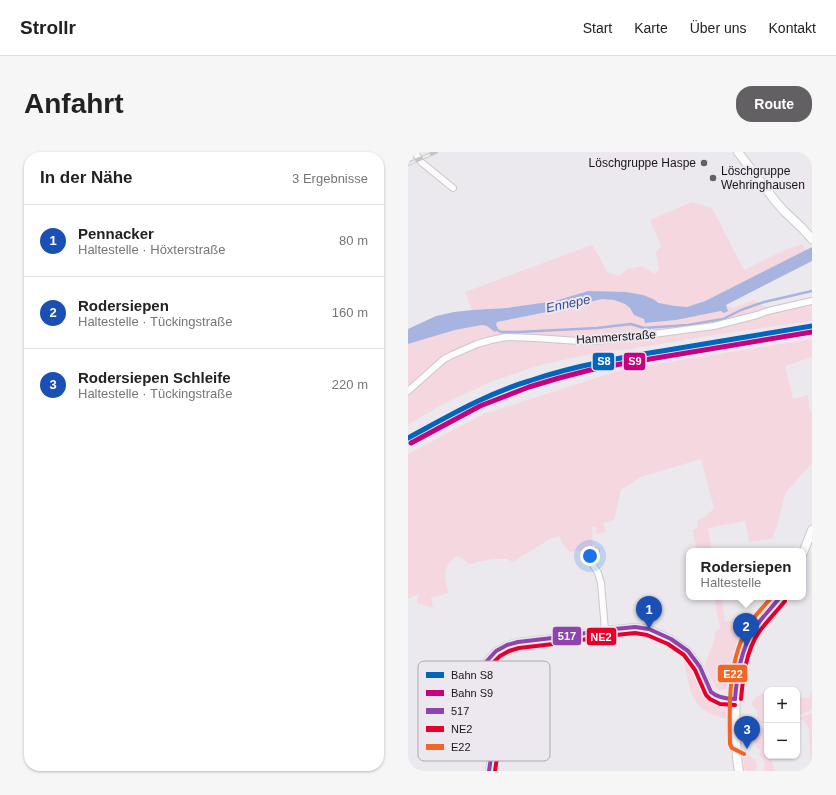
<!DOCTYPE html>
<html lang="de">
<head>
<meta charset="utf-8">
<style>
  :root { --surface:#fff; --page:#f6f6f6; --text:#222; --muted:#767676; --line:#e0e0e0; --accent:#626063 }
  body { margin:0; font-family:Helvetica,sans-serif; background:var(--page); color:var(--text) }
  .controls { position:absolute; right:12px; bottom:12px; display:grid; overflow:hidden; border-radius:8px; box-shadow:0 1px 3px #0004 }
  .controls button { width:36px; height:36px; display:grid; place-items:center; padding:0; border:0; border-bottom:1px solid var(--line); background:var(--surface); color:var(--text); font:20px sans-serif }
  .you { position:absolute; left:182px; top:404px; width:14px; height:14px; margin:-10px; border:3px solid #fff; border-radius:50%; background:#1a73e8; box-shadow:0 0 0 6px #1a73e833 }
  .badge { display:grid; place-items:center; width:26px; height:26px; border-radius:50%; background:var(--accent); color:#fff; font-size:13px; font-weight:700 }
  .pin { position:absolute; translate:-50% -33px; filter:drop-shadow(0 1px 2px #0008) }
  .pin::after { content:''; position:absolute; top:21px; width:14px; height:12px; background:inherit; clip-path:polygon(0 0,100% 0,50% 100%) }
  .popup { position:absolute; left:278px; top:396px; width:120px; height:52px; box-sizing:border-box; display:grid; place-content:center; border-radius:8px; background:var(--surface); filter:drop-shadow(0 1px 3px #0005); font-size:13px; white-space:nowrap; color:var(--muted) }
  .popup b { font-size:15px; color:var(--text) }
  .popup::after { content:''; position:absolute; left:50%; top:100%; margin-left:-8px; border:8px solid transparent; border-top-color:var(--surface) }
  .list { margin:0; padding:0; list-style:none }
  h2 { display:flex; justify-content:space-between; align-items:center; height:52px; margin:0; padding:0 16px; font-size:17px }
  h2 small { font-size:13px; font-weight:400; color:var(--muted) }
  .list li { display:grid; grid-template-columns:26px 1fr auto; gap:12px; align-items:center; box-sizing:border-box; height:72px; padding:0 16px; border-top:1px solid var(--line) }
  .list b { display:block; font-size:15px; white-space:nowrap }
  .list p { margin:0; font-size:13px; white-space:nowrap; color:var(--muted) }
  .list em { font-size:13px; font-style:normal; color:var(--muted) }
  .map { position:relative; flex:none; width:404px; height:619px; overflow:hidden; border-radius:16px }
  header { display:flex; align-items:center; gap:24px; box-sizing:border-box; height:56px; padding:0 20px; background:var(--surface); border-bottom:1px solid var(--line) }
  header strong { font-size:19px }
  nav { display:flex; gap:22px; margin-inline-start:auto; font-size:14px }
  .intro { display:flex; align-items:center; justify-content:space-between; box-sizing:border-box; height:96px; padding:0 24px }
  h1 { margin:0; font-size:28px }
  .button { padding:10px 18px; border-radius:16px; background:var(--accent); color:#fff; font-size:14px; font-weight:700 }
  main { display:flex; gap:24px; padding:0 24px }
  aside { flex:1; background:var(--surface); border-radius:16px; box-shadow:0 1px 3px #0004 }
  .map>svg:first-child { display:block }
</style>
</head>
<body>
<header>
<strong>Strollr</strong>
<nav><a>Start</a><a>Karte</a><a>Über uns</a><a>Kontakt</a></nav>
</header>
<div class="intro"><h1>Anfahrt</h1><a class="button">Route</a></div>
<main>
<aside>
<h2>In der Nähe<small>3 Ergebnisse</small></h2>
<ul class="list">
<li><span class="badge" style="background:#1a4fb4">1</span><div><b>Pennacker</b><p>Haltestelle · Höxterstraße</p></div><em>80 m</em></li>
<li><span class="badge" style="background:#1a4fb4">2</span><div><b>Rodersiepen</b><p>Haltestelle · Tückingstraße</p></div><em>160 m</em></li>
<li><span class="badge" style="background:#1a4fb4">3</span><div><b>Rodersiepen Schleife</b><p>Haltestelle · Tückingstraße</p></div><em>220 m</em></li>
</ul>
</aside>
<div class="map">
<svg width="404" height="619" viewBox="0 0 404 619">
  <rect width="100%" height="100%" fill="#ece9ee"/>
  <g fill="#f5d7e0">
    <path d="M284,50L304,56L336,118L375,99L394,92L398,98C368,113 339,129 309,143C301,147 286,154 278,155C267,155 254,153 245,147L180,139L147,149L99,156L64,158L57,140L184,93L191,104L199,120L211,124L220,117L234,114L247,122L251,117L248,101L253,94L242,68Z"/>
    <polygon points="194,147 206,148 217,152 222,156 226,163 236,167 237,171 268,168 290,164 313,159 318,154 326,156 346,148 365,159 404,151 404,169 332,179 222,197 197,199 132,213 82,230 31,254 0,273 0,192 47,178 74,173 79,174 88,174 89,170 149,158 181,150"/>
    <path d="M404,187V205L377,214L385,247L400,243L402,259H404V311L380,338L376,346L369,374L364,387L341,390L337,369L300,376L304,399H293L292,396L289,397L284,378L290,376L289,369L298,364L306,356L293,307L233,325L213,338L206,368L195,371L198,380L189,382L187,375H184L185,396L162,400L156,394L151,384L142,387L105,410L99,407H84L61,412L54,406L48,404C33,418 37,423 40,441L23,446L25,456L9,451L11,441L0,447V302L76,262L216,217Z"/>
    <path d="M306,445H313V447H314L317,469H324L335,478L325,500V514L322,535C317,538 313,539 308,537L297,513C300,502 307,492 307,480L312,476Z"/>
    <path d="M275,504L287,520L299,546L303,551L308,553L317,555L321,562L322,568C315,566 301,562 296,558C280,547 279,521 275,504Z"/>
    <polygon points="404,537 404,557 400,560 389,564 389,545 401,546"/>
    <path d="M357,541H359V570L354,572L349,566V559L343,552C347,546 350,543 357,541Z"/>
    <polygon points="404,561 404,619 403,619 401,577 396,569 390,566"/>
    <polygon points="355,575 359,591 359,604 362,604 367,619 356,619 357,611 351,602 353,599 348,595 349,593 345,590 344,592 334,583 344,581 344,577"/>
    <polygon points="334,598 348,609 349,615 347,619 337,619"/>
  </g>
  <polygon fill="#a7b4df" points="404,95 404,109 318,153 320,159 316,161 313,159 268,168 237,171 236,167 226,163 222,156 217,152 206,148 194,147 181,150 149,158 89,170 88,173 90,176 87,180 79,174 74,173 47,178 0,192 0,177 28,164 46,160 64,158 99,156 147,149 180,139 218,140 235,143 245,147 251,151 267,154 279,155 297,149 317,139"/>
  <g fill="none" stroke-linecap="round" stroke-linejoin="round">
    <polyline stroke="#a7b4df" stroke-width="2.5" points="86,176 93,180 110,180 189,176 223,172 236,176 280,173 315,167 333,158 356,150 404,139"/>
    <g stroke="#c9c7cb" stroke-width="8">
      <g id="minor">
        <polyline points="7,0 13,10 45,36"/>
        <polyline points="0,239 36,207 44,203 69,192 83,188 98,185 127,186 171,189 187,189 238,183 306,174 349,163 360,159 404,149"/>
        <polyline points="188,399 184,411 190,421 193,431 197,478"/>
        <path d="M81,619L84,599L80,585V564L71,533V524L78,510L88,499L99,493L110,490L153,485L197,478L227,475L241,477L263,487L280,499L292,515L303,540C309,547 318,547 327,547"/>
      </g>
    </g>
    <g stroke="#c9c7cb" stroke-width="10">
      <g id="tertiary">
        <polyline points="330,0 368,50 376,59 394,76 404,87"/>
        <polyline points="395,401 404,378"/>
        <path d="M331,619C328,605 328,591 328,576C326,544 329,508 345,479C352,467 363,456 372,445"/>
      </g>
    </g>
    <use href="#minor" stroke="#fcfcfc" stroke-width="6"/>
    <use href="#tertiary" stroke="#fcfcfc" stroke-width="8"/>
    <g stroke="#c4c4c4" stroke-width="4">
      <polyline id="rail" points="0,12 28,0"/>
    </g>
    <use href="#rail" stroke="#ede8ef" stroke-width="2.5" stroke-dasharray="8" stroke-linecap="butt"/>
    <g stroke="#ede8ef" stroke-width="7">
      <g id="bus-1">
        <path d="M327,547C329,523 333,496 347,476C354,465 364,456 372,445"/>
        <path d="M81,619L84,599L80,585V564L71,533V524L78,510L88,499L99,493L110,490L153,485L197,478L227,475L241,477L263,487L280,499L292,515L303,540C310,546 318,547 327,547"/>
      </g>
    </g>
    <g stroke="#ede8ef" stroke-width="7">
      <g id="bus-2">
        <path d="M333,547C335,525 338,499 351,480C359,469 369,459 377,449"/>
        <polyline points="87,619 90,599 86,584 86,563 77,532 77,525 83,513 92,504 101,499 111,496 154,491 198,484 227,481 239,483 260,492 276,503 287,518 298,543 302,547 312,552 327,553"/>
      </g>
    </g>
    <g stroke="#ede8ef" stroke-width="7">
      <path id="bus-3" d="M336,602L324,596L322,592C321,551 320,507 342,471C348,462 357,453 364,445"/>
    </g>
    <use href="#bus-1" stroke="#8e44ad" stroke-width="4"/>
    <use href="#bus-2" stroke="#e4002b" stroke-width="4"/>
    <use href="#bus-3" stroke="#f26522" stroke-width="4"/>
    <g stroke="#ede8ef" stroke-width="8">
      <path id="rail-1" d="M0,286C39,265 78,242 121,229C168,213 217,205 266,197C312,189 358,182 404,174"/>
    </g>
    <g stroke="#ede8ef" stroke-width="8">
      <polyline id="rail-2" points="3,291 72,254 121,235 151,226 182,218 218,211 404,180"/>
    </g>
    <use href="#rail-1" stroke="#0065bd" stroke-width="5"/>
    <use href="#rail-2" stroke="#c7007f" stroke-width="5"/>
  </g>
  <g fill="#626063" stroke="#ede8ef" stroke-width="1.5">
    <circle cx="296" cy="11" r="4"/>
    <circle cx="305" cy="26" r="4"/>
  </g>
  <g text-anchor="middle" stroke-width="4" stroke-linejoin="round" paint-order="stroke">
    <g font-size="12" fill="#171618" stroke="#ede8ef" text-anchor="end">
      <text x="288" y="15">Löschgruppe Haspe</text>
      <text x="313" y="23" text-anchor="start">Löschgruppe<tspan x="313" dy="14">Wehringhausen</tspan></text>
    </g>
    <g font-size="12" fill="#171618" stroke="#ede8ef">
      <text transform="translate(208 185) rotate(-4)" y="4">Hammerstraße</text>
    </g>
    <g font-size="13" font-style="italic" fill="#374b92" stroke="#ede8ef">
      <text transform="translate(160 151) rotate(-12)" y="5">Ennepe</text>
    </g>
  </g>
  <rect x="10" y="509" width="132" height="100" rx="6" fill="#ede8ef" stroke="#ada9ae" stroke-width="1"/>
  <rect x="18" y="520" width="18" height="6" fill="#0065bd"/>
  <rect x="18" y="538" width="18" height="6" fill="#c7007f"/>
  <rect x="18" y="556" width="18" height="6" fill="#8e44ad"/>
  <rect x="18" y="574" width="18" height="6" fill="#e4002b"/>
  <rect x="18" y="592" width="18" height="6" fill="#f26522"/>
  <g font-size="11" fill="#171618">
    <text x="43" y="527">Bahn S8</text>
    <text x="43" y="545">Bahn S9</text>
    <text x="43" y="563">517</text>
    <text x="43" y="581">NE2</text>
    <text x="43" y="599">E22</text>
  </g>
  <g stroke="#ede8ef" stroke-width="1.5">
    <rect x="184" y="200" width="23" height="19" rx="4" fill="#0065bd"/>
    <rect x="215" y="200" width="23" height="19" rx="4" fill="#c7007f"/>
    <rect x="144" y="474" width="30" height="20" rx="4" fill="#8e44ad"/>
    <rect x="178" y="475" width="31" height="19" rx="4" fill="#e4002b"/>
    <rect x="309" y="512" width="31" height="19" rx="4" fill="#f26522"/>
  </g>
  <g font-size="11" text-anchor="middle" font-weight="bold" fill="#fff">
    <text x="196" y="213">S8</text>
    <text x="227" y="213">S9</text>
    <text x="159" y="488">517</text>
    <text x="193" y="489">NE2</text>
    <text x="325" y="526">E22</text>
  </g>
</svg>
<div class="controls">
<button>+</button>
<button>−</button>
</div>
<div class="you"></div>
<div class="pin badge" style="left:241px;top:477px;background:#1a4fb4">1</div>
<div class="pin badge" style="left:338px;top:494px;background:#1a4fb4">2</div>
<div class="popup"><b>Rodersiepen</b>Haltestelle</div>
<div class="pin badge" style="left:339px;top:597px;background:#1a4fb4">3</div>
</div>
</main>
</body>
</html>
